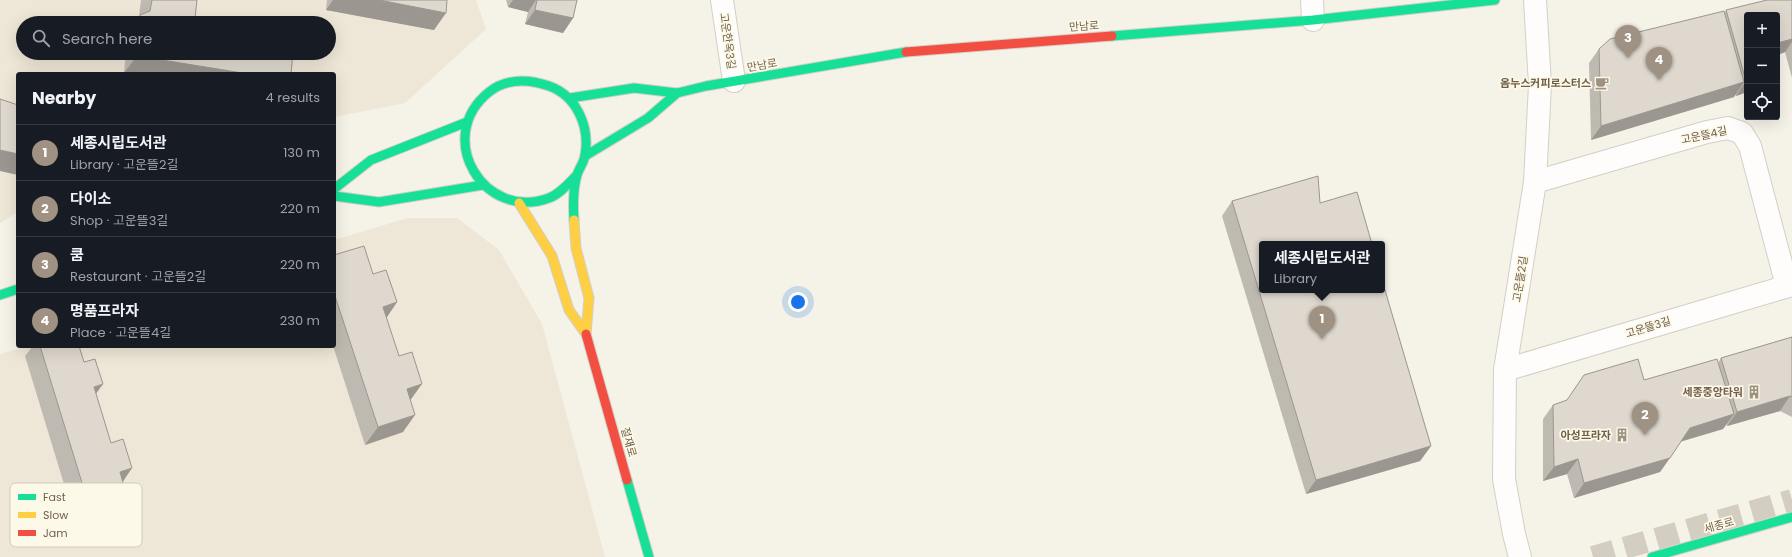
<!DOCTYPE html>
<html lang="en">
<head>
<meta charset="utf-8">
<style>
  :root { --surface:#171b24; --page:#242831; --text:#f1f3f6; --muted:#9ea1a6; --line:#363941; --accent:#9f9282 }
  body { margin:0; font-family:Poppins,"Noto Sans KR",sans-serif; background:var(--page); color:var(--text) }
  .controls { position:absolute; right:12px; top:12px; display:grid; overflow:hidden; border-radius:4px; box-shadow:0 4px 16px #0002 }
  .controls button { width:36px; height:36px; display:grid; place-items:center; padding:0; border:0; border-bottom:1px solid var(--line); background:var(--surface); color:var(--text); font:20px sans-serif }
  .you { position:absolute; left:798px; top:302px; width:14px; height:14px; margin:-10px; border:3px solid #fff; border-radius:50%; background:#1a73e8; box-shadow:0 0 0 6px #1a73e833 }
  .badge { display:grid; place-items:center; width:26px; height:26px; border-radius:50%; background:var(--accent); color:#fff; font-size:13px; font-weight:700 }
  .pin { position:absolute; translate:-50% -33px; filter:drop-shadow(0 1px 2px #0008) }
  .pin::after { content:''; position:absolute; top:21px; width:14px; height:12px; background:inherit; clip-path:polygon(0 0,100% 0,50% 100%) }
  .popup { position:absolute; left:1259px; top:241px; width:126px; height:52px; box-sizing:border-box; display:grid; place-content:center; border-radius:4px; background:var(--surface); filter:drop-shadow(0 1px 3px #0005); font-size:13px; white-space:nowrap; color:var(--muted) }
  .popup b { font-size:15px; color:var(--text) }
  .popup::after { content:''; position:absolute; left:50%; top:100%; margin-left:-8px; border:8px solid transparent; border-top-color:var(--surface) }
  .list { margin:0; padding:0; list-style:none }
  h2 { display:flex; justify-content:space-between; align-items:center; height:52px; margin:0; padding:0 16px; font-size:17px }
  h2 small { font-size:13px; font-weight:400; color:var(--muted) }
  .list li { display:grid; grid-template-columns:26px 1fr auto; gap:12px; align-items:center; box-sizing:border-box; height:56px; padding:0 16px; border-top:1px solid var(--line) }
  .list b { display:block; font-size:15px; white-space:nowrap }
  .list p { margin:0; font-size:13px; white-space:nowrap; color:var(--muted) }
  .list em { font-size:13px; font-style:normal; color:var(--muted) }
  .icon { flex:none; width:22px; height:22px; fill:none; stroke:currentColor; stroke-width:2; stroke-linecap:round; stroke-linejoin:round }
  .map { position:relative; flex:none; width:1792px; height:557px; overflow:hidden }
  .search { position:absolute; background:var(--surface); box-shadow:0 4px 16px #0002; left:16px; top:16px; width:320px; height:44px; display:flex; align-items:center; gap:10px; box-sizing:border-box; padding:0 14px; border-radius:22px; color:var(--muted); font-size:15px }
  .panel { position:absolute; background:var(--surface); box-shadow:0 4px 16px #0002; left:16px; top:72px; width:320px; height:276px; border-radius:4px }
  .map>svg:first-child { display:block }
</style>
</head>
<body>
<div class="map">
<svg width="1792" height="557" viewBox="0 0 1792 557">
  <rect width="100%" height="100%" fill="#f5f2e8"/>
  <g fill="#eee6d6" fill-rule="evenodd">
    <path d="M0,0H476L486,29L405,103L334,117V74H18V212L0,223ZM23,23H329V53H23Z"/>
    <polygon points="408,218 457,218 499,250 542,324 605,557 0,557 0,354 29,346 334,346 334,240"/>
  </g>
  <g fill="none" stroke-linecap="round" stroke-linejoin="round">
    <polyline stroke="#d4cdc1" stroke-width="22" stroke-dasharray="22 11" stroke-linecap="butt" points="1593,557 1792,500"/>
    <g stroke="#d4cfc6" stroke-width="24">
      <g id="street">
        <polyline points="722,0 734,81"/>
        <polyline points="1312,0 1313,20"/>
        <polyline points="1535,182 1707,132 1728,128 1742,133 1750,146 1787,286"/>
        <polyline points="1505,370 1792,285"/>
        <polyline points="1520,557 1514,534 1504,479 1505,370 1535,182 1540,85 1535,0"/>
      </g>
    </g>
    <g stroke="#d4cfc7" stroke-width="11">
      <g id="fast">
        <polyline points="1112,36 1313,20 1495,0"/>
        <polyline points="570,98 634,88 677,93 706,86 906,52"/>
        <polyline points="585,156 648,118 677,93"/>
        <polyline points="334,189 371,160 467,122"/>
        <polyline points="334,196 379,202 483,185"/>
        <path d="M574,220C573,205 573,189 577,175C579,168 584,163 585,155C590,127 577,96 549,86C529,79 507,78 489,92C433,137 484,222 549,198C560,194 569,183 577,175"/>
        <polyline points="0,295 18,289"/>
        <polyline points="627,480 649,557"/>
        <polyline points="1652,557 1792,517"/>
      </g>
    </g>
    <g stroke="#d4cfc7" stroke-width="11">
      <polyline id="slow" points="519,203 552,256 569,310 586,334 589,298 576,248 574,220"/>
    </g>
    <g stroke="#d4cfc7" stroke-width="11">
      <g id="jam">
        <polyline points="906,52 1112,36"/>
        <polyline points="586,334 627,480"/>
      </g>
    </g>
    <use href="#street" stroke="#fefdfc" stroke-width="22"/>
    <use href="#fast" stroke="#16e098" stroke-width="9"/>
    <use href="#slow" stroke="#ffcf43" stroke-width="9"/>
    <use href="#jam" stroke="#f24e42" stroke-width="9"/>
  </g>
  <g fill="#bfbab1">
    <polygon points="141,0 197,0 195,18 221,23 135,23 139,16"/>
    <polygon points="327,0 447,0 434,30 326,10"/>
    <polygon points="506,0 577,0 573,18 563,33 525,24 528,12 508,7"/>
    <polygon points="1792,0 1792,78 1785,52 1777,55 1777,15 1747,15 1747,92 1736,96 1735,94 1734,97 1591,140 1589,63 1599,49 1725,12 1726,10"/>
    <polygon points="126,53 293,53 291,74 129,74 124,73"/>
    <polygon points="1232,201 1320,203 1431,446 1420,461 1306,494 1222,216"/>
    <polygon points="334,255 373,274 397,302 386,318 411,400 403,432 365,445 333,346 334,346"/>
    <polygon points="1792,337 1792,417 1780,411 1727,426 1727,424 1723,429 1680,442 1660,472 1574,498 1567,474 1543,481 1543,419 1553,405 1644,380 1718,363 1721,358"/>
    <polygon points="33,346 79,346 84,362 96,394 128,501 116,518 78,530 25,356"/>
  </g>
  <g fill="#9b9790">
    <polygon points="333,0 379,0 446,13 434,30 326,10"/>
    <polygon points="513,0 536,0 528,12 508,7"/>
    <polygon points="535,10 573,18 563,33 525,24"/>
    <polygon points="1792,39 1792,42 1785,52 1777,55 1777,43"/>
    <polygon points="137,56 249,74 129,74 124,73"/>
    <polygon points="1746,81 1747,81 1747,92 1736,96"/>
    <polygon points="1744,82 1734,97 1591,140 1601,126"/>
    <polygon points="0,150 18,154 18,175 0,171"/>
    <polygon points="397,302 385,320 383,307"/>
    <polygon points="103,384 90,402 94,387"/>
    <polygon points="422,384 409,402 407,389"/>
    <polygon points="1790,396 1780,411 1727,426 1737,412"/>
    <polygon points="1734,414 1723,429 1679,442 1690,428"/>
    <polygon points="415,415 403,432 365,445 378,427"/>
    <polygon points="1431,446 1420,461 1306,494 1316,480"/>
    <polygon points="1670,458 1660,472 1574,498 1584,483"/>
    <polygon points="1578,459 1567,474 1543,481 1554,467"/>
    <polygon points="132,468 120,486 120,472"/>
    <polygon points="128,501 116,518 78,530 91,512"/>
  </g>
  <g fill="#ded8ce" stroke="#9b9790">
    <polygon points="152,0 197,0 195,18 221,23 140,23 140,15 150,11"/>
    <polygon points="379,0 447,0 446,13"/>
    <polygon points="537,0 577,0 573,18 535,10"/>
    <polygon points="1767,0 1792,0 1792,39 1777,43 1777,15 1747,15 1747,81 1746,81 1726,10"/>
    <polygon points="1724,11 1744,82 1601,126 1599,49 1610,39"/>
    <polygon points="137,53 293,53 291,74 249,74 137,56"/>
    <polygon points="0,99 18,105 18,154 0,150"/>
    <polygon points="1318,176 1320,203 1357,192 1372,244 1262,244 1262,290 1382,290 1382,280 1431,446 1316,480 1232,201"/>
    <polygon points="364,246 373,274 386,270 397,302 383,307 399,356 412,352 422,384 407,389 415,415 378,427 334,293 334,255"/>
    <polygon points="1792,337 1792,397 1790,396 1737,412 1721,358"/>
    <polygon points="40,346 79,346 84,362 95,359 103,384 94,387 111,443 123,439 132,468 120,472 128,501 91,512"/>
    <polygon points="1638,359 1644,380 1717,359 1734,414 1690,428 1670,458 1584,483 1578,459 1554,467 1553,405 1567,400 1584,375"/>
  </g>
  <defs>
    <g id="cafe-bare" transform="scale(1.08)"><path d="M-5.5-4.5H6V0H3Q3 3.5 0 3.5H-2.5Q-5.5 3.5-5.5 0ZM3-3.2v2h1.7v-2ZM-6 4.5H4V6H-6Z" fill="#9f9282" stroke="#fdf9e8" stroke-width="2.5" paint-order="stroke"/></g>
    <g id="building-bare" transform="scale(1.08)"><path d="M-4-6H4V6H1V3H-1V6H-4ZM-2.5-4.3h1.7v1.8h-1.7ZM.8-4.3h1.7v1.8H.8ZM-2.5-1h1.7V.8h-1.7ZM.8-1h1.7V.8H.8Z" fill="#9f9282" stroke="#fdf9e8" stroke-width="2.5" paint-order="stroke"/></g>
  </defs>
  <g fill-rule="evenodd">
    <use href="#cafe-bare" x="1602" y="83"/>
    <use href="#building-bare" x="1754" y="392"/>
    <use href="#building-bare" x="1622" y="435"/>
  </g>
  <g text-anchor="middle" stroke-width="3.5" stroke-linejoin="round" paint-order="stroke">
    <g font-size="11" fill="#705f4b" stroke="#fdf9e8">
      <text transform="translate(1084 26) rotate(-4)" y="4">만남로</text>
      <text transform="translate(728 41) rotate(82)" y="4">고운한옥3길</text>
      <text transform="translate(762 65) rotate(-10)" y="4">만남로</text>
      <text transform="translate(1704 135) rotate(-12)" y="4">고운뜰4길</text>
      <text transform="translate(1520 279) rotate(-81)" y="4">고운뜰2길</text>
      <text transform="translate(1648 327) rotate(-17)" y="4">고운뜰3길</text>
      <text transform="translate(629 442) rotate(74)" y="4">절재로</text>
      <text transform="translate(1719 525) rotate(-16)" y="4">세종로</text>
    </g>
    <g font-size="11" font-weight="bold" fill="#705f4b" stroke="#fdf9e8" text-anchor="end">
      <text x="1591" y="87">옴누스커피로스터스</text>
      <text x="1743" y="396">세종중앙타워</text>
      <text x="1611" y="439">아성프라자</text>
    </g>
  </g>
  <rect x="10" y="483" width="132" height="64" rx="6" fill="#fdf9e8" stroke="#d3cbb9" stroke-width="1"/>
  <rect x="18" y="494" width="18" height="6" fill="#16e098"/>
  <rect x="18" y="512" width="18" height="6" fill="#ffcf43"/>
  <rect x="18" y="530" width="18" height="6" fill="#f24e42"/>
  <g font-size="11" fill="#705f4b">
    <text x="43" y="501">Fast</text>
    <text x="43" y="519">Slow</text>
    <text x="43" y="537">Jam</text>
  </g>
</svg>
<div class="controls">
<button>+</button>
<button>−</button>
<button><svg class="icon" aria-label="locate" viewBox="0 0 24 24"><circle cx="12" cy="12" r="6"/><path d="M12 2v4M12 18v4M2 12h4M18 12h4"/></svg></button>
</div>
<div class="you"></div>
<div class="pin badge" style="left:1322px;top:339px">1</div>
<div class="popup"><b>세종시립도서관</b>Library</div>
<div class="pin badge" style="left:1645px;top:435px">2</div>
<div class="pin badge" style="left:1628px;top:58px">3</div>
<div class="pin badge" style="left:1659px;top:80px">4</div>
<div class="search"><svg class="icon" aria-label="search" viewBox="0 0 24 24"><circle cx="10" cy="10" r="6"/><path d="M15 15l6 6"/></svg>Search here</div>
<section class="panel">
<h2>Nearby<small>4 results</small></h2>
<ul class="list">
<li><span class="badge">1</span><div><b>세종시립도서관</b><p>Library · 고운뜰2길</p></div><em>130 m</em></li>
<li><span class="badge">2</span><div><b>다이소</b><p>Shop · 고운뜰3길</p></div><em>220 m</em></li>
<li><span class="badge">3</span><div><b>쿰</b><p>Restaurant · 고운뜰2길</p></div><em>220 m</em></li>
<li><span class="badge">4</span><div><b>명품프라자</b><p>Place · 고운뜰4길</p></div><em>230 m</em></li>
</ul>
</section>
</div>
</body>
</html>
